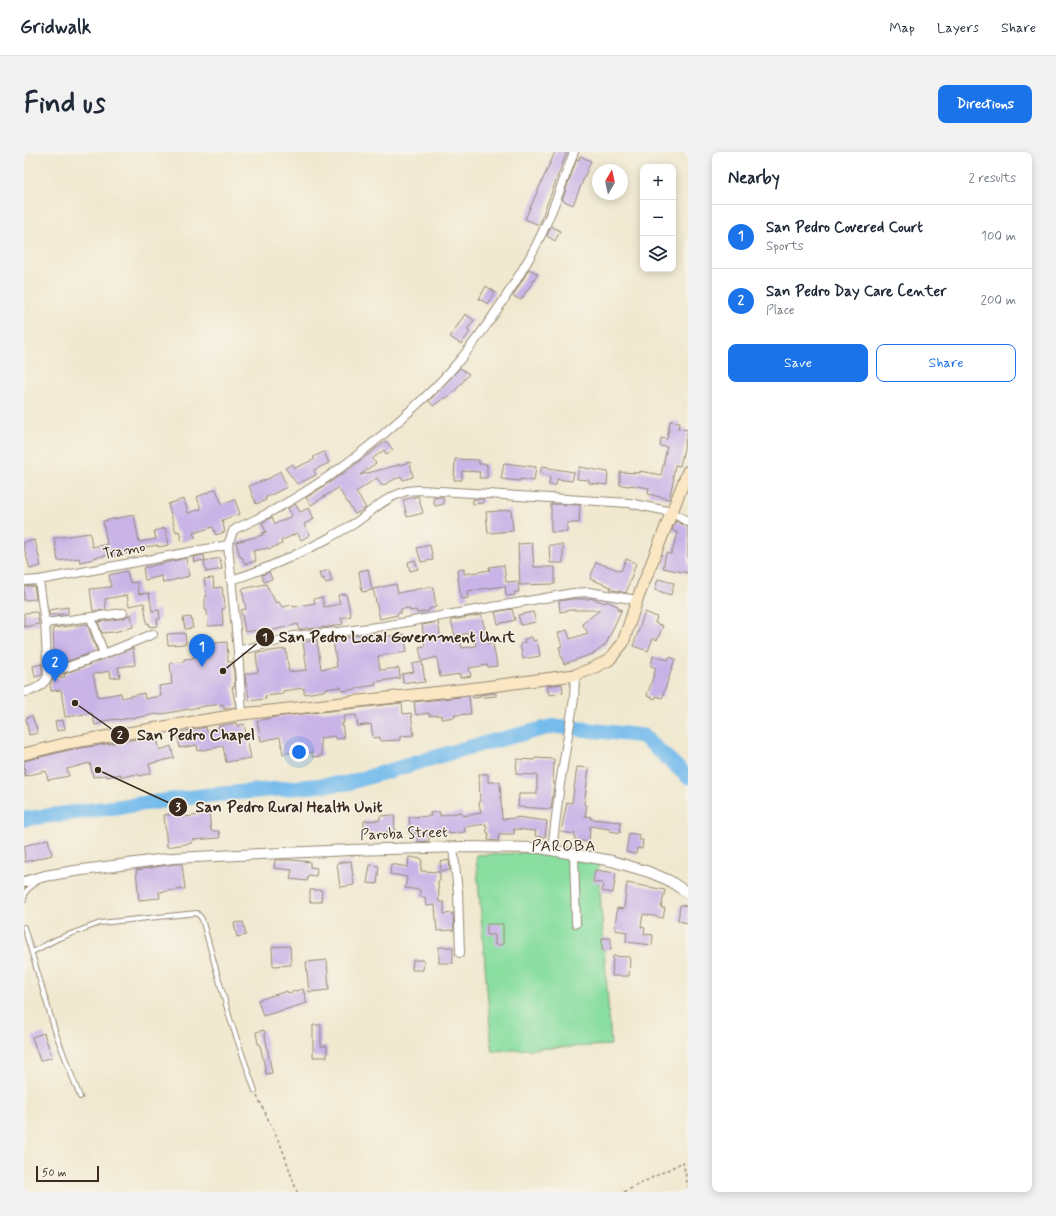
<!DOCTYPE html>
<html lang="en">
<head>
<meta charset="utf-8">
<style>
  :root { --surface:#fff; --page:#f2f2f3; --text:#1f2937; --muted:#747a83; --line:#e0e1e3; --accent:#1a73e8 }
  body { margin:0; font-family:Mynerve,sans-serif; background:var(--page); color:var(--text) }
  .controls { position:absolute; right:12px; top:12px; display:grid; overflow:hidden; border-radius:8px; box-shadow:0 2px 10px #0003 }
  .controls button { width:36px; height:36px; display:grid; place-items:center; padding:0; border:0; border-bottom:1px solid var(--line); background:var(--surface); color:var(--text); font:20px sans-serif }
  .compass { position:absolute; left:568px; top:12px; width:36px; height:36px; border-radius:50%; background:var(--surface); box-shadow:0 2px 10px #0003; rotate:9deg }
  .scale { position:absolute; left:12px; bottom:10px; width:63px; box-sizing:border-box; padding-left:4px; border:2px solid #3b2a1e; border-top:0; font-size:11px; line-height:14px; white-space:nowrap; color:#3b2a1e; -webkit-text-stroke:3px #f7f3e8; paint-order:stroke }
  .you { position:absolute; left:275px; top:600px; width:14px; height:14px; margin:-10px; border:3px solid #fff; border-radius:50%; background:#1a73e8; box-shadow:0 0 0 6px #1a73e833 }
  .badge { display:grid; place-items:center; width:26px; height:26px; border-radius:50%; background:var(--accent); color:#fff; font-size:13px; font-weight:700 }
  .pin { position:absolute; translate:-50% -33px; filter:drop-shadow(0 1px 2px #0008) }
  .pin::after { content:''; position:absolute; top:21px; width:14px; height:12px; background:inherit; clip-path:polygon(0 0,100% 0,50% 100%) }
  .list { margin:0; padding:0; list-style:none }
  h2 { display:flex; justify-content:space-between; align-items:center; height:52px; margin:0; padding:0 16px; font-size:17px }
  h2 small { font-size:13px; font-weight:400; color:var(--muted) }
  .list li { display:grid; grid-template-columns:26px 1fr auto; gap:12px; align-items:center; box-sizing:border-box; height:64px; padding:0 16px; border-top:1px solid var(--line) }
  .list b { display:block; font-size:15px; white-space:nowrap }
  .list p { margin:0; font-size:13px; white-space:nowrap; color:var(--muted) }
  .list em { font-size:13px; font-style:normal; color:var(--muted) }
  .actions { display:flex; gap:8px; padding:12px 16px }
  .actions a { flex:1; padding:9px 0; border:1px solid var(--accent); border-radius:8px; text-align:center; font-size:14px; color:var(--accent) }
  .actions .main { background:var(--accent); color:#fff }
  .icon { flex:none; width:22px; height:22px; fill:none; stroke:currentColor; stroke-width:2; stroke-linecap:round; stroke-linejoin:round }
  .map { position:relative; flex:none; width:664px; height:1040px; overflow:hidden; border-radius:8px }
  header { display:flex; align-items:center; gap:24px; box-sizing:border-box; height:56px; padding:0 20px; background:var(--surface); border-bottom:1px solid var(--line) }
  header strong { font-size:19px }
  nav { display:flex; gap:22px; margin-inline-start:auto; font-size:14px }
  .intro { display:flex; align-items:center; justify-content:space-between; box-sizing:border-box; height:96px; padding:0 24px }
  h1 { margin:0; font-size:28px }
  .button { padding:10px 18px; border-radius:8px; background:var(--accent); color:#fff; font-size:14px; font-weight:700 }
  main { display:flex; gap:24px; padding:0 24px }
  aside { flex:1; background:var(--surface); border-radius:8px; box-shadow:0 2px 10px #0003 }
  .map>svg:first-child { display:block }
</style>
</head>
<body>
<header>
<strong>Gridwalk</strong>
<nav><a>Map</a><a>Layers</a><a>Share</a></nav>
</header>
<div class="intro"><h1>Find us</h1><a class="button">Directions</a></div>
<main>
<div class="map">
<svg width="664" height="1040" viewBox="0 0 664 1040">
  <rect width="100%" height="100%" fill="#f7f3e8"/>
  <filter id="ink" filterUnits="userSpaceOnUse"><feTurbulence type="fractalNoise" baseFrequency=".025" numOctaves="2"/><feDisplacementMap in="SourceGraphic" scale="8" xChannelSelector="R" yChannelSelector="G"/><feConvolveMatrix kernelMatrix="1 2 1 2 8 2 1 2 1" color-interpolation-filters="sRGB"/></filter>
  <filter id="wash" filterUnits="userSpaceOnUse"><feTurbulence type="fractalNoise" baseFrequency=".012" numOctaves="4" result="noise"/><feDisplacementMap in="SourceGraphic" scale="16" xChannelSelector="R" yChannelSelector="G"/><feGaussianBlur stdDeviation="0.9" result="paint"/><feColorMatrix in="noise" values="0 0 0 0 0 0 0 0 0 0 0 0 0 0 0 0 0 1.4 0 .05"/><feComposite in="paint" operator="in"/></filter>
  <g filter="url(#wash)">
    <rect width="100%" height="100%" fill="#f0e8cf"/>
    <polygon fill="#89dea0" stroke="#62845f" points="515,700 574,711 587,893 468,899 452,703"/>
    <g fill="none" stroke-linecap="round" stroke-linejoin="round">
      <polyline stroke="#75bbec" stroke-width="15" points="0,667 186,643 324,631 446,595 530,574 619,584 664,625"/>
    </g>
    <g id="blocks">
      <g fill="#c9b3e7">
        <polygon points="531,0 543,0 515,73 501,67"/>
        <polygon points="556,4 567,9 549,53 538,48 553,7 555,8"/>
        <polygon points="527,74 536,79 531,89 523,84"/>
        <polygon points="505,117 514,122 497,148 489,144"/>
        <polygon points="462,134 471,140 464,152 455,147"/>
        <polygon points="441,162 450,168 443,178 446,180 437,192 426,185"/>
        <polygon points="436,216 445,222 431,239 421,247 420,246 409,254 405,249"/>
        <polygon points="646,269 656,270 654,276 664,278 656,314 651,313 649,326 650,326 645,347 624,342 625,336 606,333 606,334 596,333 596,320 616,321 616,319 637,323 643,295 636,294 637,286 643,287"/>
        <polygon points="362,289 369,298 363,303 360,298 348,307 352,311 336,323 386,310 389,325 379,328 378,325 371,327 358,334 353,326 332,340 342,356 331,362 314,336 287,353 282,346 324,318"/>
        <polygon points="300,300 305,311 290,318 292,323 273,332 261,316 269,312 271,316 291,307 289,305"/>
        <polygon points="431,307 455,308 455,312 463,312 463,326 455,326 456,320 438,319 438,328 430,328"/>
        <polygon points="480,311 512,315 510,329 496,327 496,329 477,327"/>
        <polygon points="518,314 524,315 524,316 550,320 548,329 533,327 532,333 525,333 526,324 516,321"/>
        <polygon points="555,315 584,320 583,333 565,331 565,328 553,327"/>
        <polygon points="256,319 263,335 241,346 242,348 232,352 225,334 246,326"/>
        <polygon points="192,337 198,352 211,348 216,362 198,368 201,380 192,383 189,375 169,381 171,386 158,390 155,379 152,380 144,352 160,347 164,361 177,357 173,345"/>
        <polygon points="394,344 399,361 383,365 379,348"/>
        <polygon points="419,345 420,352 411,354 409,346"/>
        <polygon points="449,347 459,347 460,351 449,352"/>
        <polygon points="271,352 276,360 285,356 290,367 280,372 286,383 277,388 273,381 257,389 258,392 245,397 244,396 229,399 232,409 221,412 218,405 216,405 212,390 239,383 238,381 242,380 238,371 248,365 251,372 268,364 264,356"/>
        <polygon points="527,352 556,353 555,371 543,371 543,380 527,380"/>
        <polygon points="487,358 489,379 464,381 462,360"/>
        <polygon points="110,363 115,390 132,387 130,379 141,376 145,393 134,395 134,393 116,396 117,398 86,405 85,403 69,406 70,407 56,410 55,406 34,409 30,386 66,381 68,395 83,392 79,369"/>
        <polygon points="652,369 664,375 664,421 639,416 642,401 647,402 654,381 648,378"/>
        <polygon points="11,388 17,414 6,417 0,395 0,390"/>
        <polygon points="508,391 510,415 531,415 531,432 496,433 494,392"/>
        <polygon points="406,393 409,408 397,410 393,396"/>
        <polygon points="525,393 539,393 539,411 526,411"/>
        <polygon points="180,403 181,408 170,410 169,405"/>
        <polygon points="162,406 165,424 139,431 138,424 121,428 119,416"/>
        <polygon points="196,406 198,417 182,420 180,409"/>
        <polygon points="602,407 612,411 602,441 586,437 587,435 566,427 572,410 597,419"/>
        <polygon points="391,408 394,417 386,419 384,410"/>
        <polygon points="480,413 482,430 494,429 495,440 490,440 491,443 482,444 481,434 443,439 444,446 437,447 433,418 440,417 440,422 466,418 465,415"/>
        <polygon points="344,417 348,438 338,440 335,419"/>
        <polygon points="305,418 308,429 301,431 300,426 297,427 295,421"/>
        <polygon points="103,419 106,431 113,430 115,442 125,441 128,459 135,458 136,467 133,467 134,474 126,475 125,471 123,472 120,451 105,454 103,443 81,447 82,458 69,459 66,437 87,435 85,423"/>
        <polygon points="245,420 248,427 240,430 238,423"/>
        <polygon points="189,426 190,436 198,435 199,444 200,444 201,456 198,457 199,473 184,474 183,458 181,458 181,445 183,445 180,427"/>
        <polygon points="634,427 650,431 647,443 631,438"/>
        <polygon points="242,432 252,451 255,450 258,455 269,453 269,455 291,451 290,447 298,445 300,455 316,452 314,443 322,442 327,464 317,466 319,472 305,475 285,477 284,476 275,478 274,472 242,480 241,477 221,480 217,458 222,457 218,437"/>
        <polygon points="372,432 374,441 409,434 412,455 405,457 405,459 393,461 392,458 386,459 385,456 377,457 377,461 373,461 374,463 356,467 349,437"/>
        <polygon points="0,434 10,434 12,447 0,448"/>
        <polygon points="566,446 581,451 582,449 594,454 593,455 598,458 593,458 597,459 582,492 571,501 540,512 536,501 537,501 535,495 538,494 534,481 543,478 546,487 564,481 558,472 576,458 547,458 536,460 535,449 547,447 565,447"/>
        <polygon points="44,455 44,462 25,463 25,458"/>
        <polygon points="488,457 491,468 474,472 471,460"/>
        <polygon points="13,460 15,472 0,475 0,461"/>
        <polygon points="509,460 512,470 497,473 494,463"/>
        <polygon points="621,460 633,465 631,471 639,474 633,488 629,486 624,499 609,494"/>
        <polygon points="107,462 109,475 90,480 78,481 74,470 100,466"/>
        <polygon points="457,463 465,492 469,492 473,514 464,515 463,513 445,516 447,524 436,526 436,522 416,525 413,505 398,509 395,495 401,494 398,473 414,470 417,487 435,483 438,496 452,494 449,480 431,484 427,468"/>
        <polygon points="167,465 169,476 161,477 159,466"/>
        <polygon points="63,472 73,499 38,511 38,509 34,509 32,498 30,498 29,476"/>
        <polygon points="161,481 162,492 144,493 143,482"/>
        <polygon points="351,481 352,486 380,482 383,500 354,504 356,518 375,516 376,526 351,530 352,533 333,536 333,537 318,539 317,535 300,537 300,539 280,542 280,536 259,539 259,542 241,544 242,547 225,549 223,533 222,533 221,522 234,520 232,501 262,497 265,520 283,518 279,490 293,488 297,517 313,515 309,488 328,485 328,484"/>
        <polygon points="508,485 509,489 513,488 516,504 499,507 496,492 501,491 500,487"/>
        <polygon points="181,490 181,492 203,490 204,510 209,510 211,535 208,535 212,555 200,557 199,552 181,554 133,563 132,562 111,566 111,565 95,568 94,567 78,569 78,571 71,573 68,561 41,565 37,538 27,539 26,532 29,526 41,525 40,522 109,496 111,513 94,515 96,525 87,526 86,519 69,522 74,545 97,541 98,546 120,541 121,547 137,544 135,534 148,532 146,511 160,510 160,507 170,506 169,491"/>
        <polygon points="629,504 644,508 645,505 651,507 638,546 632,544 631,547 623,544 632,516 627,514"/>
        <polygon points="398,510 401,530 391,531 391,529 379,531 378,522 390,520 388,512"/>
        <polygon points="18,512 18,523 11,525 9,514"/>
        <polygon points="538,532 539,541 525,543 523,534"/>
        <polygon points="472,541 472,544 449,546 448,544"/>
        <polygon points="445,544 447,562 430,563 431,565 417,567 417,563 405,564 405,561 392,563 390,550"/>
        <polygon points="378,551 379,562 387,561 390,583 376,584 376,588 356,589 356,585 349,586 347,572 334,574 332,563 319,564 320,571 318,571 320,586 312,587 311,584 296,586 298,604 288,605 288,600 274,602 274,599 259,602 256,585 237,589 233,569 251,565"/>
        <polygon points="8,564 14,581 5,583 2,566"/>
        <polygon points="39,568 41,577 33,579 31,569"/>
        <polygon points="212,571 213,574 220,572 227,606 202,610 199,594 174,599 173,593 156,596 153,581 182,575 183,580 195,577 195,574"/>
        <polygon points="132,584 136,598 147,594 150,606 125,612 127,621 115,624 114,622 97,625 97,622 83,625 82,623 69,625 66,611 43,617 45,624 24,628 22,619 1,624 0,609 45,598"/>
        <polygon points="511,606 530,607 529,630 530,630 530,633 527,657 494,655 495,642 513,642 513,623 492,622 493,607 510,608"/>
        <polygon points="553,615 565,616 560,653 563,653 561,664 567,665 566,667 597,670 596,681 586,679 586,677 566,674 565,690 551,688 551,682 537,680 543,650 548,651"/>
        <polygon points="455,622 464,622 464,630 476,630 478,667 493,666 493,665 523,669 521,685 511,684 512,679 490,677 490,682 475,682 474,689 464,688 465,681 463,681 462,672 440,675 441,680 425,682 425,680 404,681 405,689 394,690 393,681 387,681 385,665 407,664 406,661 416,660 416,664 438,660 438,664 457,661 455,651 456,650"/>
        <polygon points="185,660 187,679 195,679 196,686 168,688 168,691 143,695 140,663 162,661 162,665 175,663 175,661"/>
        <polygon points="370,663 371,680 340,681 340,669 356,668 356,664"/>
        <polygon points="605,681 616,683 615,688 619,688 618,697 613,696 612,702 602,700"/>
        <polygon points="24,687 28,703 1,710 0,694"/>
        <polygon points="385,705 398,707 397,719 416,720 416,729 414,729 415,750 420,750 420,762 429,761 430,778 413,779 411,753 402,754 401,745 396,745 396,738 381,736 383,725 366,722 367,712 384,715"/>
        <polygon points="251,708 269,708 286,710 286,715 293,716 292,724 284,723 283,729 266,727 268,718 250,716"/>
        <polygon points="425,708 426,718 417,719 416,710"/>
        <polygon points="327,709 330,733 316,735 313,711"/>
        <polygon points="150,712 158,712 161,737 135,740 136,746 115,748 112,718"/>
        <polygon points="346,713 355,714 353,732 343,731"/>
        <polygon points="571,718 592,721 589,741 578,739 579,731 569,730"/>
        <polygon points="603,731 641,738 637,756 641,756 639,766 619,762 617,775 621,776 620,782 629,783 628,793 602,790 603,780 591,778 593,756 600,757"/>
        <polygon points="286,738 298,738 297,750 286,750"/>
        <polygon points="656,753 664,754 664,771 654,769"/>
        <polygon points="219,770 222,783 213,785 210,771"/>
        <polygon points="463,772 479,772 479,793 471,793 471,783 463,783"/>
        <polygon points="578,786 587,786 587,797 578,798"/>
        <polygon points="266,794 267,813 249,814 248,795"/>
        <rect x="415" y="795" width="14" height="16"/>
        <polygon points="589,804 606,805 605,824 588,824"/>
        <polygon points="303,808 305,838 285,840 282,810"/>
        <polygon points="389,808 400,808 399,818 388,818"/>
        <polygon points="279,837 283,851 239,864 234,848 263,839 264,841"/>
        <polygon points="289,873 297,873 297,894 303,894 303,905 289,905"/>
        <polygon points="240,878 248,921 242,922 236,892 234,892 232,880"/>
        <polygon points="20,881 28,905 16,909 8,885"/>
      </g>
    </g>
  </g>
  <g filter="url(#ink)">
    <use href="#blocks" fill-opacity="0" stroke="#968976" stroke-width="1"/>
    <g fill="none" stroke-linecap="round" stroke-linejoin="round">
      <g stroke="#968976" stroke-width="6">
        <g id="service">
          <polyline points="0,747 2,739 14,729"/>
          <polyline points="0,775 32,882 56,945"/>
          <polyline points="8,800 33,787 76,771 173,761 178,767 206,867 231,939"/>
        </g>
      </g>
      <g stroke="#968976" stroke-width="10">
        <g id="minor">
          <path d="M207,428C241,418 273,403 305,386C313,381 323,376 331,371C346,361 359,347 377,341C388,336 404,339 416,339L605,351L648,360L664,370"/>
          <polyline points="0,429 15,428 204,393"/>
          <polyline points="67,466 80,502"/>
          <polyline points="21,471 99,461"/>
          <polyline points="214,499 262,487 269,484 314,480 360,474 549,441 565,440 613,448"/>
          <polyline points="24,522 80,502 129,482"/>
          <path d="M0,540C10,539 18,534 24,525L21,471L15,428"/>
          <path d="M218,562L214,499L204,393L209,379L213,376C275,349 329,310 378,266C393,253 407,240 420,226C454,189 482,147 507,103C525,70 537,35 550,0"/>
          <polyline points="429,695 434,740 436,801"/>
          <polyline points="528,698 536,632 550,547 551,523"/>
          <polyline points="550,702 552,771"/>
        </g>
      </g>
      <g stroke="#968976" stroke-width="12">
        <polyline id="tertiary" points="0,730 21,724 51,719 149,706 327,698 439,695 516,696 588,709 625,720 644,728 664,741"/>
      </g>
      <g stroke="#968976" stroke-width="13">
        <polyline id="secondary" points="0,602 44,591 218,562 453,536 551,523 567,517 585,508 599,491 613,448 664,319"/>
      </g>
      <g stroke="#968976" stroke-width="1.5" stroke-dasharray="3 3" stroke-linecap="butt">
        <polyline points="233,944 258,996 273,1040"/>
        <polyline points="600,1040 659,1010 664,1035"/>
      </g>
      <use href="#service" stroke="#fff" stroke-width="4"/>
      <use href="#minor" stroke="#fff" stroke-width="8"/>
      <use href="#tertiary" stroke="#fff" stroke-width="10"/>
      <use href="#secondary" stroke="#fbe7c3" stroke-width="11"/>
    </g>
  </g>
  <g text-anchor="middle" stroke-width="3" stroke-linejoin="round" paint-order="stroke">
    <g font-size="15" fill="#3b2a1e" stroke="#f7f3e8">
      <text transform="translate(100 398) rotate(-11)" y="5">Tramo</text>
      <text transform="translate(380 681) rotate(-2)" y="5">Paroba Street</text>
    </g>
    <g font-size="16" letter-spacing="1" fill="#3b2a1e" stroke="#f7f3e8">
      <text x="540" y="699">PAROBA</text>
    </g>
  </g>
  <path fill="none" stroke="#3b2a1e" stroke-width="1.5" d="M199 519L241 485M51 551L96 583M74 618L154 655"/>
  <g fill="#3b2a1e" stroke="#f7f3e8" stroke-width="1.5">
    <circle cx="199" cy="519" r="4"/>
    <circle cx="51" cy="551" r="4"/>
    <circle cx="74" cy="618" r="4"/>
    <circle cx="241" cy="485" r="10"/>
    <circle cx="96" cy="583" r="10"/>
    <circle cx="154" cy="655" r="10"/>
  </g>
  <g font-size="12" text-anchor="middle" font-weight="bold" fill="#fff">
    <text x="241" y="489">1</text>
    <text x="96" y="587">2</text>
    <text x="154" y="659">3</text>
  </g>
  <g font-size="16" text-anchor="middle" font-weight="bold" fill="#3b2a1e" stroke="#f7f3e8" stroke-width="3" stroke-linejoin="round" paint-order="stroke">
    <text x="373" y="490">San Pedro Local Government Unit</text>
    <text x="172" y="588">San Pedro Chapel</text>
    <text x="265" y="660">San Pedro Rural Health Unit</text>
  </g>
</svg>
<div class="controls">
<button>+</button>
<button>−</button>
<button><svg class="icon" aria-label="layers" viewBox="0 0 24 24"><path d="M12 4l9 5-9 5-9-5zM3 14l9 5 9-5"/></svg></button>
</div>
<svg class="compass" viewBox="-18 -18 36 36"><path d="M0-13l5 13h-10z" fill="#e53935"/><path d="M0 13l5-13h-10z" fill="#747a83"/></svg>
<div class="scale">50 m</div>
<div class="you"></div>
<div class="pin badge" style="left:178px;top:515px">1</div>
<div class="pin badge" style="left:31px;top:530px">2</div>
</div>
<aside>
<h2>Nearby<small>2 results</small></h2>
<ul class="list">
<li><span class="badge">1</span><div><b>San Pedro Covered Court</b><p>Sports</p></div><em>100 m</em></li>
<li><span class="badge">2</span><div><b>San Pedro Day Care Center</b><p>Place</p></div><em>200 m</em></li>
</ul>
<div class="actions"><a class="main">Save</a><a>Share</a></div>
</aside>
</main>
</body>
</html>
